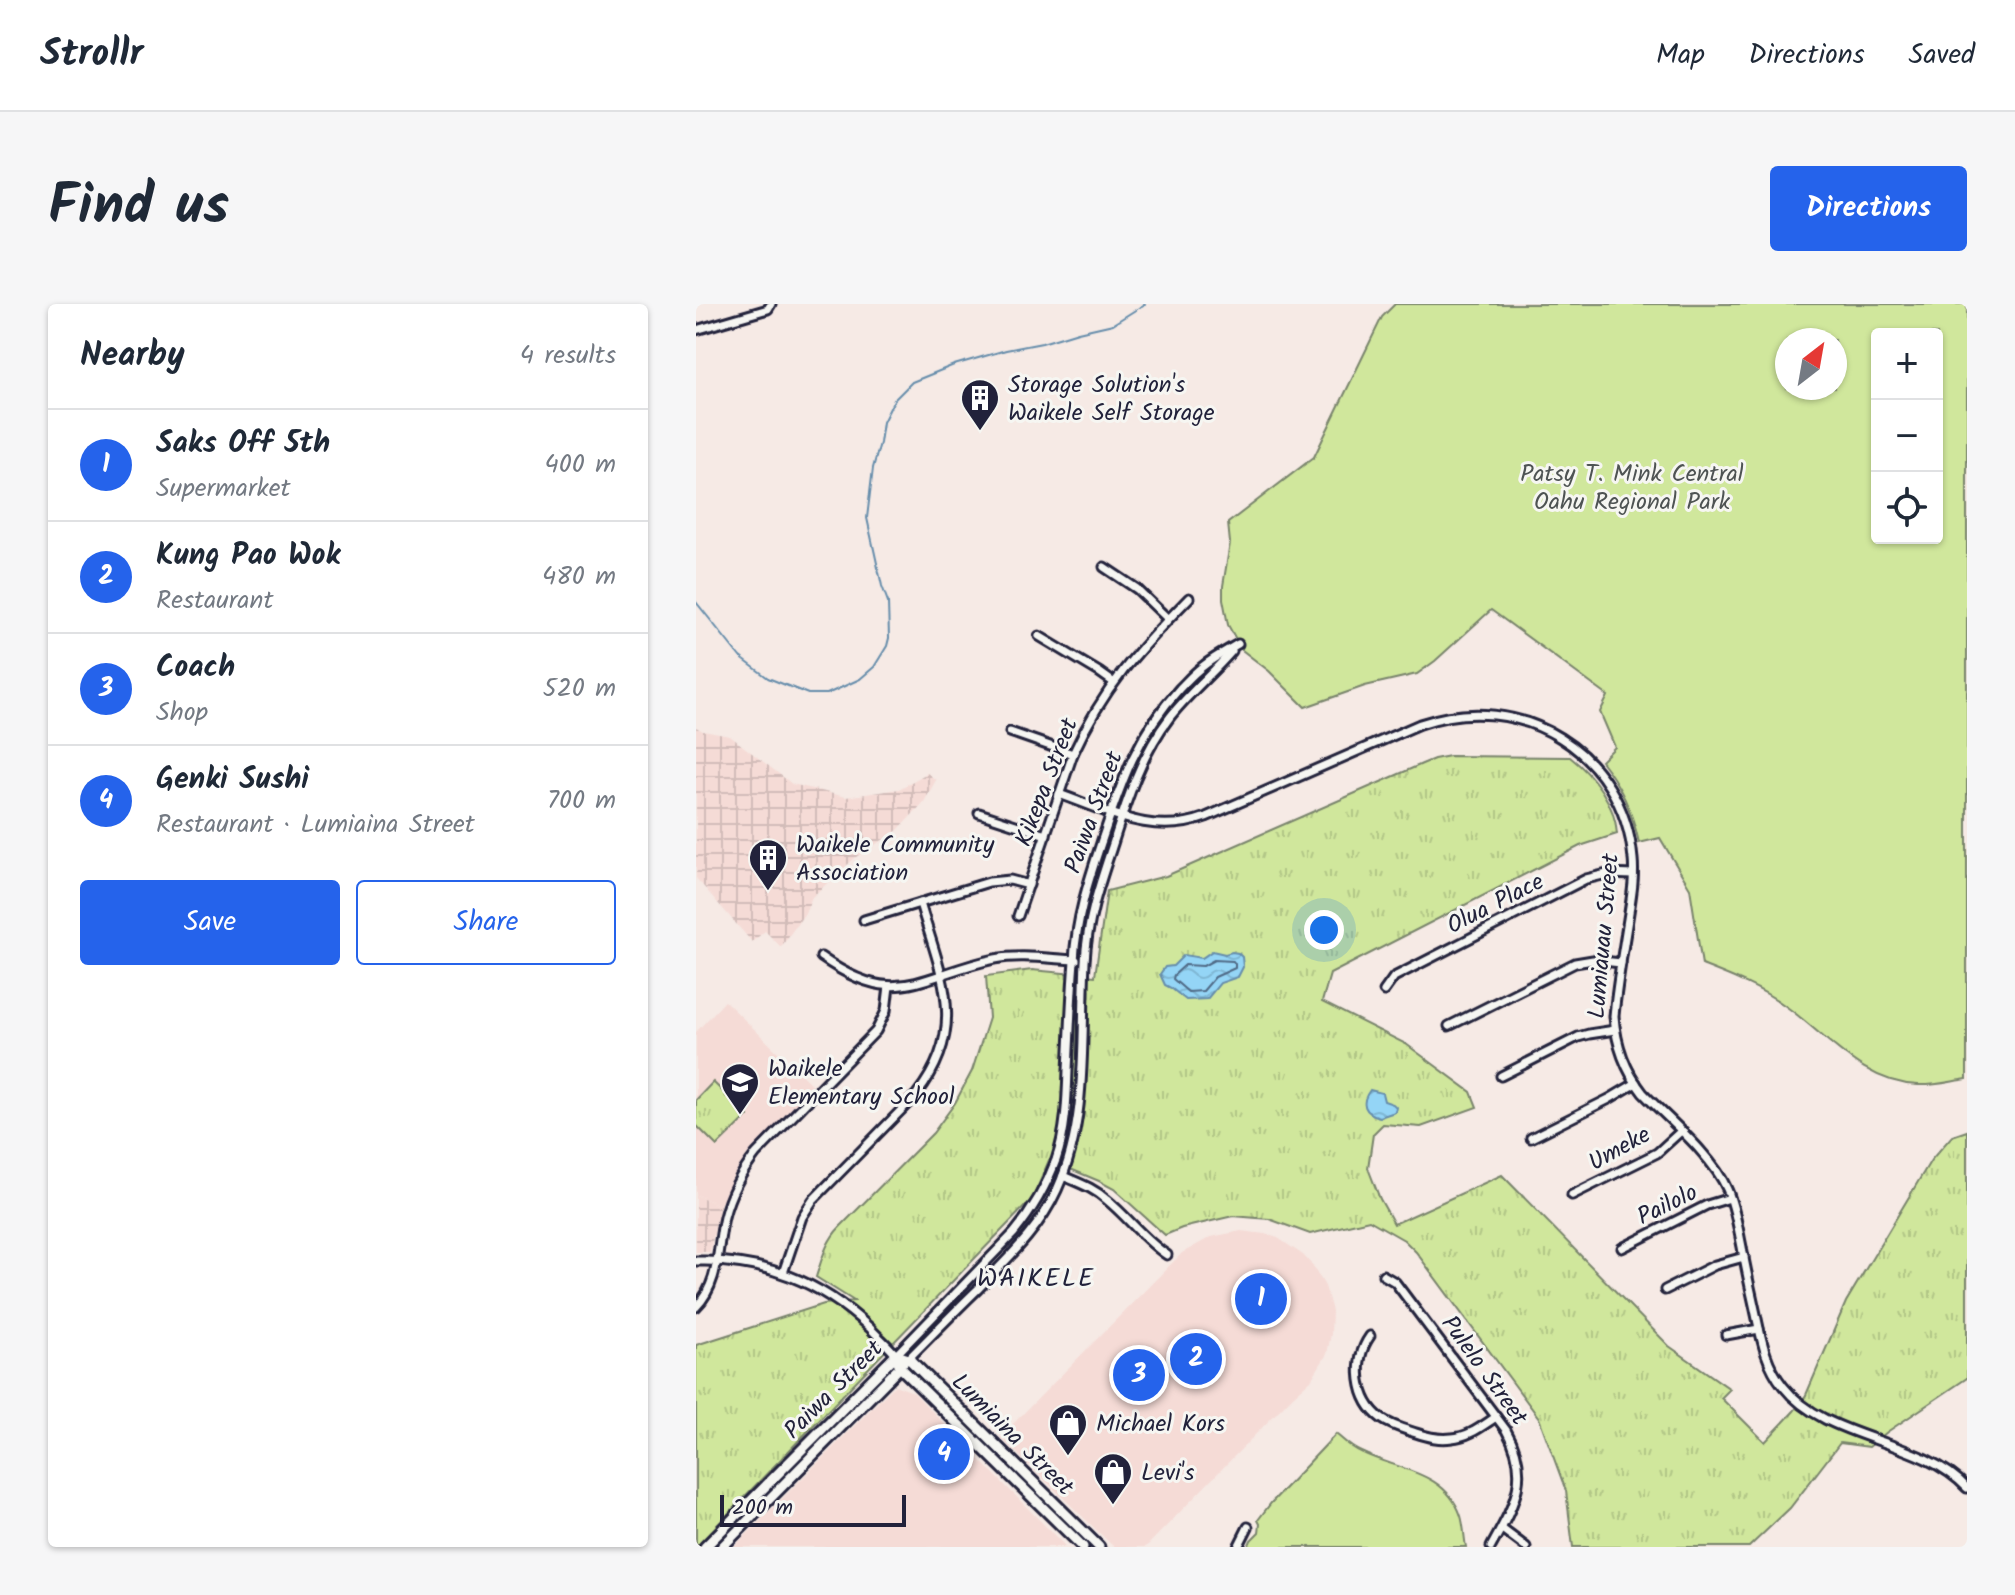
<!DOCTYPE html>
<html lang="en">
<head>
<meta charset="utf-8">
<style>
  :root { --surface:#fff; --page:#f6f6f7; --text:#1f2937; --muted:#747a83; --line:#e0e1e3; --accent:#2563eb }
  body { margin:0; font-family:Kalam,sans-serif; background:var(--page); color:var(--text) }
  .controls { position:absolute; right:24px; top:24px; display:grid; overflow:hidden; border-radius:8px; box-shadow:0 2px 6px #0004 }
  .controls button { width:72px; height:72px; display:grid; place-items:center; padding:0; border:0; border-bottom:2px solid var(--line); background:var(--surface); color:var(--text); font:40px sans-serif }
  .compass { position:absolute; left:1079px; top:24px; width:72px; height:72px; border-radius:50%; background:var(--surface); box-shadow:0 2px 6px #0004; rotate:31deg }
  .scale { position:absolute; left:24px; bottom:20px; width:186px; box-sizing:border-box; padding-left:8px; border:4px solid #22223b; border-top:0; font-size:22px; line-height:28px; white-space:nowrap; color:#22223b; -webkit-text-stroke:6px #f6f6f2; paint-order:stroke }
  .you { position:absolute; left:628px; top:626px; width:28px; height:28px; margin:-20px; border:6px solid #fff; border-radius:50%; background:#1a73e8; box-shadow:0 0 0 12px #1a73e833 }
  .badge { display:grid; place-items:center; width:52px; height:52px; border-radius:50%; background:var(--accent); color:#fff; font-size:26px; font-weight:700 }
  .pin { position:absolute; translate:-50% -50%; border:4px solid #fff; box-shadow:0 2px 8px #0006 }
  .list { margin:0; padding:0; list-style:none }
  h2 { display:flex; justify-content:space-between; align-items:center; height:104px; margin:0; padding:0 32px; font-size:34px }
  h2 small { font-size:26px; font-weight:400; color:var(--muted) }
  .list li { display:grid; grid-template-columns:52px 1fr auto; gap:24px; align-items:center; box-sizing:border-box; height:112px; padding:0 32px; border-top:2px solid var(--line) }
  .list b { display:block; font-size:30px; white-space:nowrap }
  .list p { margin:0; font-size:26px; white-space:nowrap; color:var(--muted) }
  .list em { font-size:26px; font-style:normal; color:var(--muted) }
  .actions { display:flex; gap:16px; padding:24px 32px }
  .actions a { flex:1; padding:18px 0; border:2px solid var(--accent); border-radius:8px; text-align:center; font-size:28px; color:var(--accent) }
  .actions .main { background:var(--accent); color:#fff }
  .icon { flex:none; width:44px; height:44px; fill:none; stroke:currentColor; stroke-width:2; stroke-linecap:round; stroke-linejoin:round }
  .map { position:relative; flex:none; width:1271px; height:1243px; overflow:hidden; border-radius:8px }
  header { display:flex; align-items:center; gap:48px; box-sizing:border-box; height:112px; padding:0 40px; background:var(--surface); border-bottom:2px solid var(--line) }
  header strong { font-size:38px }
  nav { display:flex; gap:44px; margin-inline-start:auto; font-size:28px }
  .intro { display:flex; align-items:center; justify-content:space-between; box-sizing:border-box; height:192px; padding:0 48px }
  h1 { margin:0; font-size:56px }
  .button { padding:20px 36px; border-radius:8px; background:var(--accent); color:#fff; font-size:28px; font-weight:700 }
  main { display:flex; gap:48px; padding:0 48px }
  aside { flex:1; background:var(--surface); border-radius:8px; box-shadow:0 2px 6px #0004 }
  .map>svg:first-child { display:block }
</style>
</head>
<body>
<header>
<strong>Strollr</strong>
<nav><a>Map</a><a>Directions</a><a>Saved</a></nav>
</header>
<div class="intro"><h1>Find us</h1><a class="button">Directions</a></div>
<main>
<aside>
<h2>Nearby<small>4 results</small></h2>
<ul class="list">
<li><span class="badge">1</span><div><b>Saks Off 5th</b><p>Supermarket</p></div><em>400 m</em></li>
<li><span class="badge">2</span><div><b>Kung Pao Wok</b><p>Restaurant</p></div><em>480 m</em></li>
<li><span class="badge">3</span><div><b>Coach</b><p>Shop</p></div><em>520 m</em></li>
<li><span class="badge">4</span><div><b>Genki Sushi</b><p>Restaurant · Lumiaina Street</p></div><em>700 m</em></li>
</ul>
<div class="actions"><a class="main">Save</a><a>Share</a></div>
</aside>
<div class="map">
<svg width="1271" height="1243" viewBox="0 0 1271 1243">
  <defs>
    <pattern id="industrial-grid" width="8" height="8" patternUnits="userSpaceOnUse" patternTransform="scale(2)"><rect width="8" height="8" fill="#f5dbd6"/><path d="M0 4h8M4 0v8" fill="none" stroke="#d2bcb9"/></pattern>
    <pattern id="grass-tufts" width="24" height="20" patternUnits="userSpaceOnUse" patternTransform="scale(2)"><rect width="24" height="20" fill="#d0e79c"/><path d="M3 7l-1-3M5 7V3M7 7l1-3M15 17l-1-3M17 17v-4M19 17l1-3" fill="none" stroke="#b2c687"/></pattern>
    <pattern id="water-waves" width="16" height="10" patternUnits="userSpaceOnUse" patternTransform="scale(2)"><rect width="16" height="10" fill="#94d5f6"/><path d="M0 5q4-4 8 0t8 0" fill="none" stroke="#7fb7d4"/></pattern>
  </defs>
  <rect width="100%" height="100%" fill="#f6eae5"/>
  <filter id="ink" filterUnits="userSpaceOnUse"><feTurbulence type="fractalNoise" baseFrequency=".0125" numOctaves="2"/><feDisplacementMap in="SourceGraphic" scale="16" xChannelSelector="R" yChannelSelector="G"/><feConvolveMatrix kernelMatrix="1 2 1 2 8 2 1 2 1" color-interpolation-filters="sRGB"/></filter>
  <g filter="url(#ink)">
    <g fill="#f5dbd6">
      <polygon points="29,697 117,782 50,852 37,873 24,901 0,891 0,728"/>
      <polygon points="545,927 569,930 582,934 607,951 617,962 629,982 636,1007 635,1030 631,1050 615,1076 597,1092 450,1243 418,1243 304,1133 486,949 515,933"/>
      <polygon points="199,1081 217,1088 370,1243 38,1243"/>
    </g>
    <g fill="url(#industrial-grid)">
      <polygon points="0,423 7,427 34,432 96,480 150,493 203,485 231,469 240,476 228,498 202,526 160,553 116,593 109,609 85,643 69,627 56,638 0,574"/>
      <polygon points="0,891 24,901 14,948 0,948"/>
    </g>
    <g fill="url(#grass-tufts)" stroke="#79846c" stroke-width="2">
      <path d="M754,452L874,453C898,472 919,499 921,530L884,542L634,670L626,698L710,740L775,788L781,803L725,823L687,820L677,830L672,864L684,895L698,920L806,871L973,1042L1034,1085L1025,1094L1069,1138L1098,1107L1110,1091L1150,998L1235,856L1256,832L1271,827V1074L1191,1128L1173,1143L1144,1139L1094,1204L1053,1243H877L870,1187L843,1114L720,948L708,936L673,916L614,930L573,915L537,912L486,924L469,931L418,885L403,877L353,856L337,894L0,1243V1041L128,1000L158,997L120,973C126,955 130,937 144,923L237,829L259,799L276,767L293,714L290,672L336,666L399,672L411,587L470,572L726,460L738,455Z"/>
      <polygon points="17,778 52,812 21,842 0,821 0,796"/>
    </g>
    <g fill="#d0e79c" stroke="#79846c" stroke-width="2" fill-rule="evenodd">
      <path d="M699,0H1271V775C1256,777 1238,782 1222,781C1166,779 1131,731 1088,701C1063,683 1034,672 1006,661L994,584L964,534L943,539C936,507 925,482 905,457L919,443L904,408L912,392L795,306L739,357L721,370L669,382L609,403L573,367L546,346L532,321L527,295V282L534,239L532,219L618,153L686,13ZM1181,30H1241V234H1181ZM1091,36H1139V84H1091Z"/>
      <path d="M640,1130C648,1137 655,1144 665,1148C701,1166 750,1167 765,1212C768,1222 768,1233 770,1243H552L555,1236L563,1228L564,1220L562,1216L575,1199Z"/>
    </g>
    <g fill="url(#water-waves)" stroke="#668dab" stroke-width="2">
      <polygon points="516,647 529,650 536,648 542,649 546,653 547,663 542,673 524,679 511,695 490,696 475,684 469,681 464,670 469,663 477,662 488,651 506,654"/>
      <path d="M674,786L686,789L688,797L697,800L700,803L699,808L684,813C668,809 664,799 674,786Z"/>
    </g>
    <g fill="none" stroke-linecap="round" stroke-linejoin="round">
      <polygon stroke="#506a86" stroke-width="2" points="518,656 537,657 539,660 539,664 519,673 507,687 492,688 477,675 478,671 489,661 507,662"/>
      <polyline stroke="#668dab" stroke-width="2" points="0,298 44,353 72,374 112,390 131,390 164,375 178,363 191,342 193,334 192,298 186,282 171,214 177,164 184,139 187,118 198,96 216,78 258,61 310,46 346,39 382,28 417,20 449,0"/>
      <g stroke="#22223b" stroke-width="13">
        <g id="minor">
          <polyline points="0,26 72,5 75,0"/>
          <polyline points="408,263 441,285 472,315"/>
          <polyline points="343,332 403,368 417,378"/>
          <polyline points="314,428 377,450"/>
          <path d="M363,490C414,508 457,533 510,513L724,420C824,385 927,447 937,555C939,575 935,595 932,615C927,647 921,680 918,712C920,742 929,766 947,789C972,815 1017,852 1031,885C1039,903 1042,924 1046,943C1050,967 1056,991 1061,1015C1066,1039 1071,1062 1087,1082C1131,1138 1224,1133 1271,1184"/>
          <polyline points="283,509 350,531"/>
          <path d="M322,612L377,450C407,384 443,345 493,294"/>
          <polyline points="168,616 293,578 314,576 333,581"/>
          <path d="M125,653C201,707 223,671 299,655C325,650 354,655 380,656"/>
          <polyline points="688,687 698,673 890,575 911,570 937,571"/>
          <polyline points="753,722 879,659 897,656 925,659"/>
          <polyline points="805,772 882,733 893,730 919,726"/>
          <polyline points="835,834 913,795 940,779"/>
          <path d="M367,872C383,879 398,884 411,896C432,913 448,936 471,951"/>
          <polyline points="876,891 961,849 985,827"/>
          <polyline points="926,944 1011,901 1034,894"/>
          <path d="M0,957C68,955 124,977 174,1024C182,1033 192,1041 200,1051L318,929C336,907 350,883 360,856C370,827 371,796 372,766C374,729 375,693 378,657C380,615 392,578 405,539C425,479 440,432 484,384C491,377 498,369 506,363C517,354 530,347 542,340"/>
          <path d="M87,969L106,913L117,896L221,790C273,723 245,672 224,599"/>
          <path d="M687,971L699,978L810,1126C836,1172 818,1201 795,1243"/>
          <polyline points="969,986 1019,961 1048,953"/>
          <path d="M0,1003C24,979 21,943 28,913C34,889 45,869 60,850L180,727L190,707L193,682"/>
          <polyline points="1030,1031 1063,1025"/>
          <path d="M674,1032C657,1056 660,1096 686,1115C696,1122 708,1125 720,1129C732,1133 743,1136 756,1134C773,1133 786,1122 800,1113"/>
          <path d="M209,1058C233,1034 257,1009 282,985C312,954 343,926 361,886C393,816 385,733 389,658C391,616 404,579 417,540C431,495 445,451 474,413C493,389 516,370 536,347"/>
          <polyline points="806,1225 830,1243"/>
          <polyline points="542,1243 552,1223"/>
        </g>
      </g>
      <g stroke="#22223b" stroke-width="15">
        <g id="major">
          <polyline points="200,1051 213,1055 403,1243"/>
          <polyline points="200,1051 204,1063 387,1243"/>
          <polyline points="9,1243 200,1051"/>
          <polyline points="26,1243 204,1063"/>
        </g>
      </g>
      <use href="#minor" stroke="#f6f6f2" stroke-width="7"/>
      <use href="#major" stroke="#f6f6f2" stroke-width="9"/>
    </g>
  </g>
  <defs>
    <g id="building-pin" transform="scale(2)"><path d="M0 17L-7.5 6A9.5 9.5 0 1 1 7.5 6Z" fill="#22223b" stroke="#f6f6f2"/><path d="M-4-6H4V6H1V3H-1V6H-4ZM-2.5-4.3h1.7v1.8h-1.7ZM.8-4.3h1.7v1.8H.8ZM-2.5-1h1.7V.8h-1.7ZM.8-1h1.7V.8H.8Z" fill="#fff"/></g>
    <g id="school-pin" transform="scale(2)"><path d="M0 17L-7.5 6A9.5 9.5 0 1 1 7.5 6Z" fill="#22223b" stroke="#f6f6f2"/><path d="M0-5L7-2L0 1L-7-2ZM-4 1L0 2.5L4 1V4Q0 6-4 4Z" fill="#fff"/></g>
    <g id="shop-pin" transform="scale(2)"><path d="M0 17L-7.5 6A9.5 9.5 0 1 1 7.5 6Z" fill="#22223b" stroke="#f6f6f2"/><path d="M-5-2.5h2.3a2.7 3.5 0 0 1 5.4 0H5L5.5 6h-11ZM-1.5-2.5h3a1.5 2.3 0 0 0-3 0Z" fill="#fff"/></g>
  </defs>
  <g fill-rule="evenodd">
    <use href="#building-pin" x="284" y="94"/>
    <use href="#building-pin" x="72" y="554"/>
    <use href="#school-pin" x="44" y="778"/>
    <use href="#shop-pin" x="372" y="1119"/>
    <use href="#shop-pin" x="417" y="1168"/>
  </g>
  <g text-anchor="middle" stroke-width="6" stroke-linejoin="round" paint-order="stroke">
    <g font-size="24" fill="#22223b" stroke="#f6f6f2" text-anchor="start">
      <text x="312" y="88">Storage Solution's<tspan x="312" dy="28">Waikele Self Storage</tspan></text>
      <text x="100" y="548">Waikele Community<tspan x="100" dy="28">Association</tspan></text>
      <text x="72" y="772">Waikele<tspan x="72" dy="28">Elementary School</tspan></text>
      <text x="400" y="1127">Michael Kors</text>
      <text x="445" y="1176">Levi's</text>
    </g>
    <g font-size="24" fill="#4e5353" stroke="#f6f6f2">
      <text x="936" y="177">Patsy T. Mink Central<tspan x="936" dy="28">Oahu Regional Park</tspan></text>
    </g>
    <g font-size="24" fill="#22223b" stroke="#f6f6f2">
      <text transform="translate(350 478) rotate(-69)" y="8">Kikepa Street</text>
      <text transform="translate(397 508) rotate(-70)" y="8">Paiwa Street</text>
      <text transform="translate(799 599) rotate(-27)" y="8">Olua Place</text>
      <text transform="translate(907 632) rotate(-85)" y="8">Lumiauau Street</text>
      <text transform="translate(923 844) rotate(-29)" y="8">Umeke</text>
      <text transform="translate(971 900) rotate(-26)" y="8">Pailolo</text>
      <text transform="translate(789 1066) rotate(54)" y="8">Pulelo Street</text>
      <text transform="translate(137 1085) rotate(-45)" y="8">Paiwa Street</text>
      <text transform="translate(317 1130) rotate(45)" y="8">Lumiaina Street</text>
    </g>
    <g font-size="26" letter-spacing="2" fill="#22223b" stroke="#f6f6f2">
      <text x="340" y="982">WAIKELE</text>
    </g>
  </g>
</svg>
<div class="controls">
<button>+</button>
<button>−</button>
<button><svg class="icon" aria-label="locate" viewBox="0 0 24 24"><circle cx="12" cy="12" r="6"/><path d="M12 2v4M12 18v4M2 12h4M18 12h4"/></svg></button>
</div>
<svg class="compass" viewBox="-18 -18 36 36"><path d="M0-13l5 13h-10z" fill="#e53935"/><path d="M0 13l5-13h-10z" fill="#747a83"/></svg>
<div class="scale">200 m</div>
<div class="you"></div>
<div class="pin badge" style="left:565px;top:995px">1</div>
<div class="pin badge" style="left:500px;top:1055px">2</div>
<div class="pin badge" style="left:443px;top:1071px">3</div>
<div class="pin badge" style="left:248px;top:1150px">4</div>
</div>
</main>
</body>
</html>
